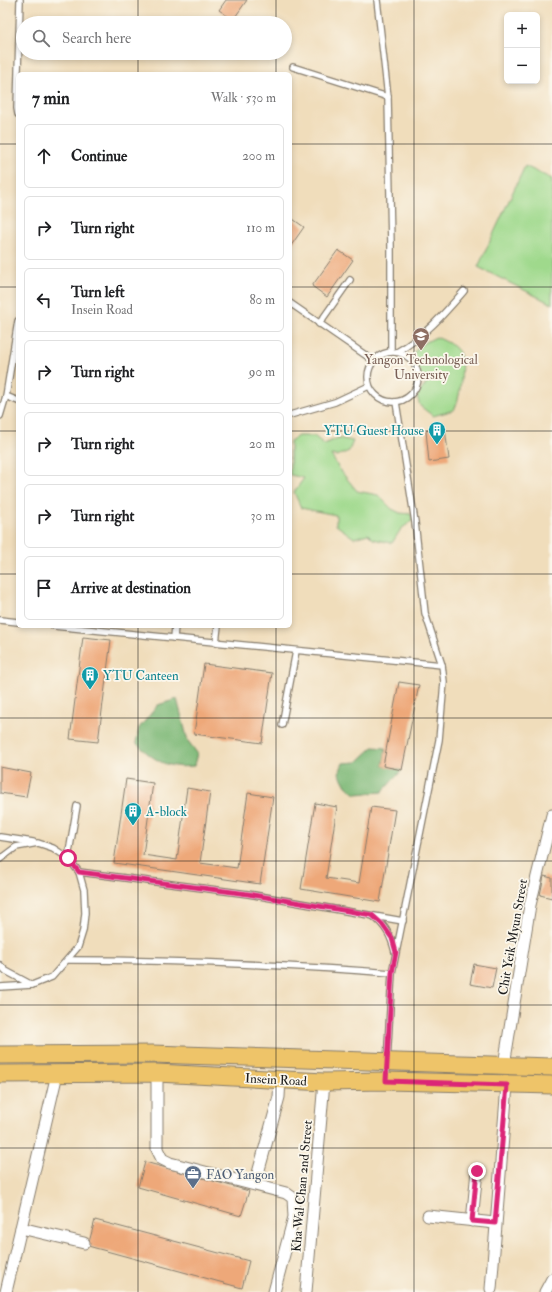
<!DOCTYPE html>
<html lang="en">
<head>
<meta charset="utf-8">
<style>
  :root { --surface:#fff; --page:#f2f2f2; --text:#202124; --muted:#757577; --line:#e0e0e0 }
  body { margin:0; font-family:"IM FELL Double Pica",serif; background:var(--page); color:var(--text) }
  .controls { position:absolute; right:12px; top:12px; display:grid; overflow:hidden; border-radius:6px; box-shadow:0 2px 6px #0003 }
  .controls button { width:36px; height:36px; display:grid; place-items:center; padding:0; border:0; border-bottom:1px solid var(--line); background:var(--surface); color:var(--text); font:20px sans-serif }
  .stop { position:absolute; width:12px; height:12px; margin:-9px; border:3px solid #db2777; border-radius:50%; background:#fff }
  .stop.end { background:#db2777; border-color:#fff; box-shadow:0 1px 4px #0008 }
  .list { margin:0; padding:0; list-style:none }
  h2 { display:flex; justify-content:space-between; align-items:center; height:52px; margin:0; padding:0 16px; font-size:17px }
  h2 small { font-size:13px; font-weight:400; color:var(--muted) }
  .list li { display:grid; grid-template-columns:26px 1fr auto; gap:12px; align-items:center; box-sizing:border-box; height:64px; margin:0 8px 8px; padding:0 8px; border:1px solid var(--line); border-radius:6px }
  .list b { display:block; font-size:15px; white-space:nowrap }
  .list p { margin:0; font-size:13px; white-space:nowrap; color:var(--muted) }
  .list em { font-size:13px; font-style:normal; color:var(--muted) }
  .icon { flex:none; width:22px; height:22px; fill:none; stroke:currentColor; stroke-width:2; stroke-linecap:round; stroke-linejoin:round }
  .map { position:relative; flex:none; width:552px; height:1292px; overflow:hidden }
  .search { position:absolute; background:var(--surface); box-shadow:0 2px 6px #0003; left:16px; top:16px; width:276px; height:44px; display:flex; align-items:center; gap:10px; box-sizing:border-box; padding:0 14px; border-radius:22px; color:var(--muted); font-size:15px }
  .panel { position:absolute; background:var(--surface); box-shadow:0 2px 6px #0003; left:16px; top:72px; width:276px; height:556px; border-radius:6px }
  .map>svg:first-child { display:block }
</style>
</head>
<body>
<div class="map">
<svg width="552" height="1292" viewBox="0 0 552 1292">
  <rect width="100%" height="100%" fill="#fbf7ec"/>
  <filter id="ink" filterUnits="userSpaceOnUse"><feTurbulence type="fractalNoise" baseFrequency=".025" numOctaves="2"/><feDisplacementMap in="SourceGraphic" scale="8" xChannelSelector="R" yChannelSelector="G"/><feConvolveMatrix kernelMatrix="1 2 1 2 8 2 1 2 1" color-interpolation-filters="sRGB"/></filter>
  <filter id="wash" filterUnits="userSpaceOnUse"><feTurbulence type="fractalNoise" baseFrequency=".012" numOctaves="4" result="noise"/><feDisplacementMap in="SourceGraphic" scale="16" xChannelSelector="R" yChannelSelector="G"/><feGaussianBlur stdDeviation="0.9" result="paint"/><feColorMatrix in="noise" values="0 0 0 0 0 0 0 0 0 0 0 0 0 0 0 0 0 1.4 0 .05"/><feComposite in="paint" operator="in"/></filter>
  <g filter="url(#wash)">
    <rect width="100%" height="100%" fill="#f0ddbb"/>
    <g fill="#9fd98c" stroke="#5e7a54">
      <polygon points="525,166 552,179 552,304 478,267"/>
      <path d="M436,337C462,348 463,353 461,380C460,391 459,399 454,410L433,416L420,406L417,396L428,381L413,371L410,358L420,345Z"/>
      <polygon points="298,436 314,436 324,444 338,438 353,441 349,451 337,456 331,455 340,470 357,491 378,495 392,509 400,513 411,514 412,521 401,529 392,543 373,539 368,534 354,538 336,525 336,515 301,508 294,492 304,478 290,475 290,441"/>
    </g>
    <g fill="#7fb978" stroke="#4e6a4a">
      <path d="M177,699L188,741L197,753L194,766C167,769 155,761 136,743L139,728L158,705Z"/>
      <polygon points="373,747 386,748 383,766 402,770 382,792 356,794 346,786 339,773 343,763 357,762"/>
    </g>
    <g id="blocks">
      <g fill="#eea879">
        <polygon points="226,0 247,0 233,20 219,10"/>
        <polygon points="290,217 304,227 290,247"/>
        <polygon points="338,250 353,260 327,297 312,286"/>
        <polygon points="445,429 449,459 429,462 426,431"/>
        <polygon points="83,637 111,640 98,742 70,739"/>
        <polygon points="204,664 272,673 262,743 194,734"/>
        <polygon points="399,682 419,685 402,770 383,766"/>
        <polygon points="0,767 31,773 26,797 0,793"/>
        <polygon points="126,779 153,783 143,855 177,860 187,788 210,792 200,863 237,868 248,793 273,797 260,884 114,863"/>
        <polygon points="315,803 337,807 326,878 359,883 371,807 395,810 380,902 301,889"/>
        <polygon points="544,876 552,878 552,898 540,895"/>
        <polygon points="474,964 496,968 492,988 470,984"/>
        <polygon points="145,1162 249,1191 241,1216 138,1187"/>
        <polygon points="95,1220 249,1261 242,1288 88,1246"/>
      </g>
    </g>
  </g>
  <g filter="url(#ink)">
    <use href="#blocks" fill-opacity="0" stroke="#867c6c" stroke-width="1"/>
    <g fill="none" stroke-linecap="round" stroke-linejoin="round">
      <g stroke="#867c6c" stroke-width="8">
        <g id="service">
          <polyline points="377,0 388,97 391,246 391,351"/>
          <polyline points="293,67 388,97"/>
          <polyline points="18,114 17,108 20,0"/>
          <polyline points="290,303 374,361"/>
          <polyline points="319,324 350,280"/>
          <circle cx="393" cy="377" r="25"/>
          <path d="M397,352C425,336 444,314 464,291"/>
          <polyline points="6,396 18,401"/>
          <polyline points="290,415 335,402 369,386"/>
          <polyline points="0,416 6,396 18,321"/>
          <polyline points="0,620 18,622"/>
          <polyline points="54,626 442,665"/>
          <polyline points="174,638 175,626"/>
          <polyline points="216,643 218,626"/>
          <polyline points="282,725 296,651"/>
          <polyline points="0,837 33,842"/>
          <polyline points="68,858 77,806"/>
          <polyline points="0,859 16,847 38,843 53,848 68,858 79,872 84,890 85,913 83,931 78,947 52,977 32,985 6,971 0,965"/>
          <polyline points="79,872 248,894 403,921"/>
          <path d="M373,916C386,926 391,936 395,952"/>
          <path d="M69,960C177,960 285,965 392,973"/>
          <polyline points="0,987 32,985"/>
          <polyline points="386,1080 392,973 439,740 444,682 442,665 425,613 415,522 396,402"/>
        </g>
      </g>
      <g stroke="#867c6c" stroke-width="13">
        <g id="minor">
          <polyline points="504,1065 530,905 552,815"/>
          <polyline points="157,1073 157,1149 162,1159 170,1163 286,1193 293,1198 294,1217 274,1292"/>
          <polyline points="255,1184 279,1097 280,1079"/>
          <polyline points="428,1216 495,1223"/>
          <polyline points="472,1221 477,1171"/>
          <polyline points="21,1228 84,1243"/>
          <polyline points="491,1289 507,1085"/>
          <polyline points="6,1292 57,1074"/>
          <polyline points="306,1292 324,1082"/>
          <polyline points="545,1292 552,1279"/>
        </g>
      </g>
      <g stroke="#867c6c" stroke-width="19">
        <g id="primary">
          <polyline points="0,1055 152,1054 552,1067"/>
          <polyline points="0,1074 157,1073 324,1082 386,1081 552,1085"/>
        </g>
      </g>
      <use href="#service" stroke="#fff" stroke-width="5.5"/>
      <use href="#minor" stroke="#fff" stroke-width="11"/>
      <use href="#primary" stroke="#eec469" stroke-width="17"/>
    </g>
  </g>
  <g fill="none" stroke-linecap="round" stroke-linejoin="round" filter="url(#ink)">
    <polyline stroke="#db2777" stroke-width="5" points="68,858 79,872 248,894 372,915 382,924 392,938 396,952 392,973 386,1081 507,1085 495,1223 472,1221 477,1171"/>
  </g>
  <path fill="none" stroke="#1c1c1c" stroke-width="1" stroke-opacity="0.55" d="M138,0V23M276,0V23M414,0V1292M138,53V74M276,53V74M0,144H18M290,144H552M0,287H18M290,287H552M0,431H18M290,431H552M0,574H18M290,574H552M138,626V1292M276,626V1292M0,718H552M0,861H552M0,1005H552M0,1148H552"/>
  <defs>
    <g id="university-pin" transform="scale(0.9)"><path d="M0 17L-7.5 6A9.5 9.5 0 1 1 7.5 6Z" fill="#8d6e63" stroke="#fbf7ec"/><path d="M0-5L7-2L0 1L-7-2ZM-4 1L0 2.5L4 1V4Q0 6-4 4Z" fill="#fff"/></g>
    <g id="building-pin" transform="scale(0.9)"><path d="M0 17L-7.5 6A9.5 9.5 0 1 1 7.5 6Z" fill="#0f9aa8" stroke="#fbf7ec"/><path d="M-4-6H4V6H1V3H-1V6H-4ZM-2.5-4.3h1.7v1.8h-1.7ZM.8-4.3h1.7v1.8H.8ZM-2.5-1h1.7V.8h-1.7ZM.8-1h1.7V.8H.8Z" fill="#fff"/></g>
    <g id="office-pin" transform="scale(0.9)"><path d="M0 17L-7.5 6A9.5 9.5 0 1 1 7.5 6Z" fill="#5c6f8a" stroke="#fbf7ec"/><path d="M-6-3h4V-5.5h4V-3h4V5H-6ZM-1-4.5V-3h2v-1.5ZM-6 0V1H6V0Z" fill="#fff"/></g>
  </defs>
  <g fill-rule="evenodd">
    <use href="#university-pin" x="421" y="336"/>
    <use href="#building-pin" x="437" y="430"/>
    <use href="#building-pin" x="90" y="675"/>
    <use href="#building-pin" x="133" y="811"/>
    <use href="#office-pin" x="193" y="1174"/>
  </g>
  <g text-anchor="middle" stroke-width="3.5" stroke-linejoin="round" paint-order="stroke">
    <g font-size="13" fill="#785e54" stroke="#fbf7ec">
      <text x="421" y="364">Yangon Technological<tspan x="421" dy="15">University</tspan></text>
    </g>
    <g font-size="13" fill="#0d838f" stroke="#fbf7ec" text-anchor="start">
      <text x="424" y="435" text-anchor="end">YTU Guest House</text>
      <text x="103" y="680">YTU Canteen</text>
      <text x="146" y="816">A-block</text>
    </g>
    <g font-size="13" fill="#1c1c1c" stroke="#fbf7ec">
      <text transform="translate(512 937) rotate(-80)" y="5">Chit Yeik Myun Street</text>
      <text transform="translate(276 1079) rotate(3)" y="5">Insein Road</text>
      <text transform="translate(301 1186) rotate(-85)" y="5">Kha Wal Chan 2nd Street</text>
    </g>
    <g font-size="13" fill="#4e5e75" stroke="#fbf7ec" text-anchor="start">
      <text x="206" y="1179">FAO Yangon</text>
    </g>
  </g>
</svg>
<div class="controls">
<button>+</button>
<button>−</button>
</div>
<div class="stop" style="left:68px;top:858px"></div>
<div class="stop end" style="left:477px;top:1171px"></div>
<div class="search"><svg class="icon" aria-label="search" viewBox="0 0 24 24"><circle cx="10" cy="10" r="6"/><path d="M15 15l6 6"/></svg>Search here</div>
<section class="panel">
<h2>7 min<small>Walk · 530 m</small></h2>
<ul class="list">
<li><svg class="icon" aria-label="ahead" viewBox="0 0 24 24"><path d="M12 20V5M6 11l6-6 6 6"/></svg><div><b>Continue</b></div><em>200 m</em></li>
<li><svg class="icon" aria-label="right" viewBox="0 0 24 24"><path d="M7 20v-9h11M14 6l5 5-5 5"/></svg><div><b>Turn right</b></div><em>110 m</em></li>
<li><svg class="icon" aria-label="left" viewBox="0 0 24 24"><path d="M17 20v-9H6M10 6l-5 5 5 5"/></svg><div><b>Turn left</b><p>Insein Road</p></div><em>80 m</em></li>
<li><svg class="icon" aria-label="right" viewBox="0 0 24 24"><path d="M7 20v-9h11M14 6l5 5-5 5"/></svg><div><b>Turn right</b></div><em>90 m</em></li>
<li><svg class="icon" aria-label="right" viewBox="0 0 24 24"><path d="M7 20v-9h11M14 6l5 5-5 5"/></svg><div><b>Turn right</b></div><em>20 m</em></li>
<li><svg class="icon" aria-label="right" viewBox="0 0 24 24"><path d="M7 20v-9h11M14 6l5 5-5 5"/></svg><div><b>Turn right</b></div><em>30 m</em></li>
<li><svg class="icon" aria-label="arrive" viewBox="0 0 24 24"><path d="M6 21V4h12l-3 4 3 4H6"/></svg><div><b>Arrive at destination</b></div></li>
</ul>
</section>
</div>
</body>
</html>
